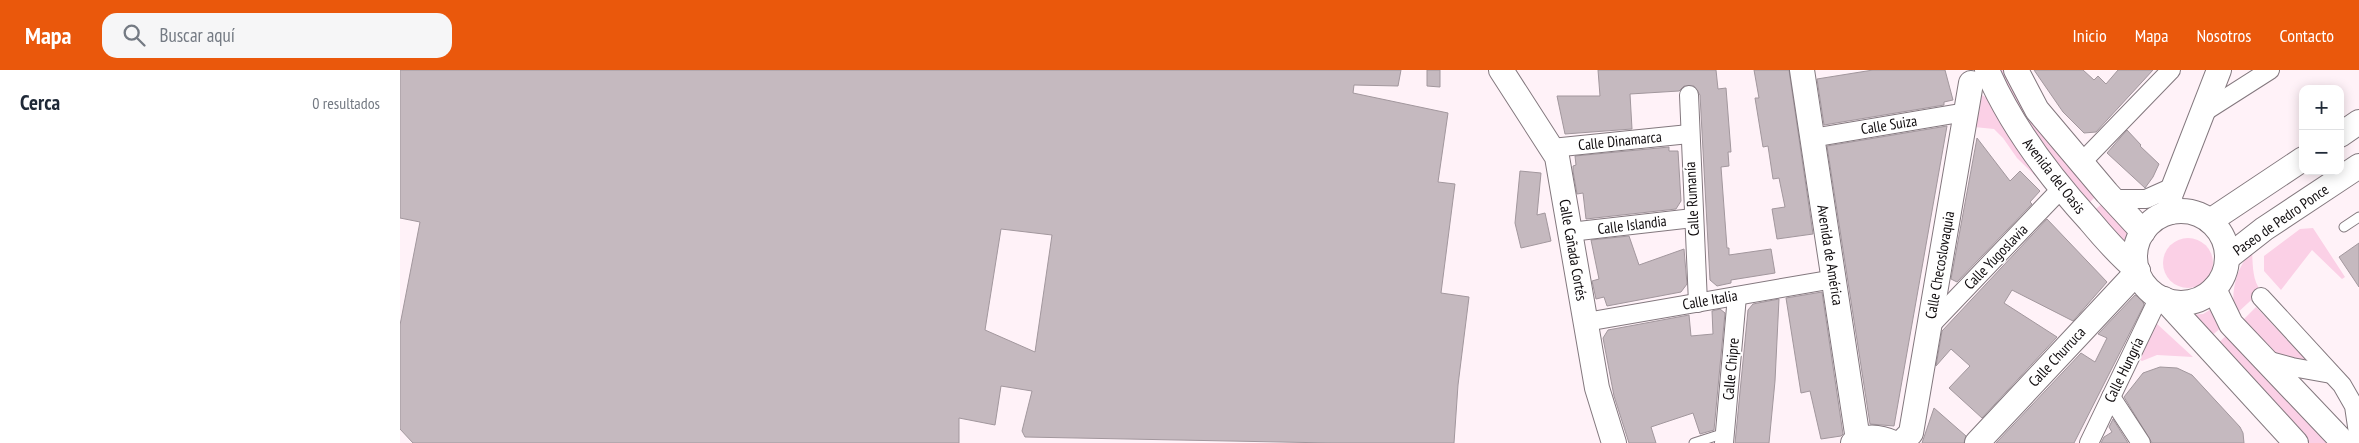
<!DOCTYPE html>
<html lang="es">
<head>
<meta charset="utf-8">
<style>
  :root { --surface:#fff; --page:#f6f6f7; --text:#1f2937; --muted:#747a83; --line:#e0e1e3; --accent:#ea580c }
  body { margin:0; font-family:"PT Sans Narrow",sans-serif; background:var(--page); color:var(--text) }
  .controls { position:absolute; right:15px; top:15px; display:grid; overflow:hidden; border-radius:10px; box-shadow:0 2px 12px #0003 }
  .controls button { width:45px; height:45px; display:grid; place-items:center; padding:0; border:0; border-bottom:1px solid var(--line); background:var(--surface); color:var(--text); font:25px sans-serif }
  .list { margin:0; padding:0; list-style:none }
  h2 { display:flex; justify-content:space-between; align-items:center; height:65px; margin:0; padding:0 20px; font-size:21px }
  h2 small { font-size:16px; font-weight:400; color:var(--muted) }
  .icon { flex:none; width:28px; height:28px; fill:none; stroke:currentColor; stroke-width:2; stroke-linecap:round; stroke-linejoin:round }
  .map { position:relative; flex:none; width:1959px; height:373px; overflow:hidden }
  header { display:flex; align-items:center; gap:30px; box-sizing:border-box; height:70px; padding:0 25px; background:var(--accent); color:#fff }
  header strong { font-size:24px }
  nav { display:flex; gap:28px; margin-inline-start:auto; font-size:18px }
  .search { width:350px; height:45px; background:var(--page); display:flex; align-items:center; gap:12px; box-sizing:border-box; padding:0 18px; border-radius:15px; color:var(--muted); font-size:19px }
  main { display:flex }
  aside { flex:1; background:var(--surface) }
  .map>svg:first-child { display:block }
</style>
</head>
<body>
<header>
<strong>Mapa</strong>
<div class="search"><svg class="icon" aria-label="search" viewBox="0 0 24 24"><circle cx="10" cy="10" r="6"/><path d="M15 15l6 6"/></svg>Buscar aquí</div>
<nav><a>Inicio</a><a>Mapa</a><a>Nosotros</a><a>Contacto</a></nav>
</header>
<main>
<aside>
<h2>Cerca<small>0 resultados</small></h2>
<ul class="list">
</ul>
</aside>
<div class="map">
<svg width="1959" height="373" viewBox="0 0 1959 373">
  <rect width="100%" height="100%" fill="#fff2f8"/>
  <g fill="#fbd0e6">
    <polygon points="1597,0 1603,0 1627,47 1696,126 1685,137 1655,102"/>
    <polygon points="1582,25 1597,34 1645,115 1617,88 1603,68 1594,59 1574,57 1579,27"/>
    <polygon points="1704,132 1735,170 1732,188 1690,144"/>
    <polygon points="1913,158 1945,207 1942,209 1912,180 1881,220 1864,201 1864,186 1900,159"/>
    <circle cx="1788" cy="193" r="25"/>
    <path d="M1852,181C1853,195 1852,210 1861,221L1835,245C1830,223 1836,197 1852,181Z"/>
    <polygon points="1856,237 1912,296 1867,281 1840,253"/>
    <polygon points="1813,238 1823,256 1809,268 1787,245 1803,244"/>
    <polygon points="1756,253 1793,287 1757,285 1742,291 1737,288"/>
    <polygon points="1829,263 1932,373 1906,373 1815,276"/>
  </g>
  <g fill="#c5b9bf" stroke="#a2979d" fill-rule="evenodd">
    <path d="M0,0H1001L998,16L954,15L953,23L1048,43L1038,112L1055,114L1041,223L1069,227L1058,315L1054,373H931L625,367L622,361L632,321L601,316L595,355L559,348V373H13L0,359V255L20,152L0,148ZM601,159L652,165L635,282L585,260Z"/>
    <polygon points="1027,0 1040,0 1040,17 1027,16"/>
    <polygon points="1198,0 1316,0 1318,19 1326,18 1331,82 1328,82 1329,96 1321,97 1327,178 1329,178 1329,185 1371,179 1375,203 1331,210 1331,213 1317,216 1310,210 1300,25 1294,16 1284,16 1279,21 1230,24 1232,59 1165,64 1157,26 1200,26"/>
    <polygon points="1354,0 1389,0 1413,164 1377,169 1372,139 1385,137 1379,108 1373,109 1368,76 1363,77 1355,28 1359,28"/>
    <polygon points="1473,0 1545,0 1553,30 1544,32 1544,35 1424,55 1417,9"/>
    <polygon points="1634,0 1683,0 1694,10 1698,6 1706,14 1718,0 1753,0 1696,62 1684,63 1663,42"/>
    <polygon points="1547,56 1494,356 1470,354 1427,76"/>
    <polygon points="1727,60 1741,75 1740,76 1759,94 1753,107 1745,118 1707,83"/>
    <polygon points="1577,68 1610,111 1620,101 1640,121 1630,132 1632,134 1557,212 1551,209"/>
    <polygon points="1269,77 1269,81 1278,81 1281,131 1276,139 1186,149 1183,123 1177,124 1173,101 1173,96 1176,95 1175,86"/>
    <polygon points="1120,101 1141,103 1137,145 1145,143 1151,171 1121,178 1115,153"/>
    <polygon points="1647,149 1707,212 1673,251 1612,220 1604,233 1657,267 1582,348 1549,318 1570,296 1551,279 1536,296 1542,261"/>
    <polygon points="1229,166 1239,195 1284,179 1287,214 1281,222 1207,236 1204,227 1196,229 1192,211 1199,209 1191,170"/>
    <polygon points="1959,173 1959,217 1939,187"/>
    <polygon points="1422,222 1443,364 1441,366 1421,369 1410,321 1401,323 1386,228"/>
    <polygon points="1735,225 1742,229 1744,235 1674,373 1596,373 1681,283 1695,292 1707,268 1698,264"/>
    <polygon points="1379,229 1375,311 1369,373 1335,373 1348,240 1353,234"/>
    <polygon points="1320,239 1325,243 1314,360 1300,364 1293,343 1251,357 1256,373 1229,373 1214,326 1203,268 1208,260 1289,245 1291,266 1313,264 1312,241"/>
    <polygon points="1760,297 1777,298 1792,305 1840,357 1843,363 1844,373 1752,373 1724,327 1743,303"/>
    <polygon points="1534,338 1566,366 1564,373 1522,373"/>
    <polygon points="1713,349 1728,373 1701,373 1704,367 1712,362 1709,357"/>
  </g>
  <g fill="none" stroke-linecap="round" stroke-linejoin="round">
    <g stroke="#83787e" stroke-width="11">
      <g id="lane">
        <polyline points="1944,157 1959,147"/>
        <polyline points="1294,373 1325,363"/>
      </g>
    </g>
    <g stroke="#83787e" stroke-width="20">
      <g id="street">
        <polyline points="1289,25 1298,233"/>
        <polyline points="1801,44 1870,0"/>
        <polyline points="1412,68 1566,42"/>
        <polyline points="1152,78 1289,64"/>
        <polyline points="1681,93 1771,0"/>
        <polyline points="1713,129 1746,129 1773,117"/>
        <polyline points="1170,162 1293,148"/>
        <polyline points="1861,227 1942,315 1954,336 1959,370"/>
        <polyline points="1186,252 1434,209"/>
        <polyline points="1530,256 1661,119"/>
        <polyline points="1866,290 1892,297 1931,304"/>
        <polyline points="1711,327 1741,373"/>
        <polyline points="1324,373 1337,226"/>
        <polyline points="1689,373 1759,227"/>
      </g>
    </g>
    <g stroke="#83787e" stroke-width="26">
      <g id="secondary">
        <polyline points="1101,0 1157,87 1197,318 1214,373"/>
        <polyline points="1402,0 1458,370"/>
        <path d="M1587,0C1611,56 1649,106 1690,151C1705,169 1720,186 1738,201"/>
        <polyline points="1616,0 1637,40 1707,123 1743,162"/>
        <polyline points="1940,65 1959,52"/>
        <circle cx="1781" cy="187" r="46"/>
        <polyline points="1771,142 1770,126 1819,0"/>
        <polyline points="1810,151 1903,89"/>
        <polyline points="1827,188 1864,159 1959,96"/>
        <polyline points="1814,219 1831,254 1944,373"/>
        <polyline points="1764,229 1896,373"/>
        <path d="M1453,373C1466,365 1481,367 1494,373"/>
        <polyline points="1501,373 1511,363 1571,13"/>
        <polyline points="1577,373 1738,201"/>
      </g>
    </g>
    <use href="#lane" stroke="#fff" stroke-width="9"/>
    <use href="#street" stroke="#fff" stroke-width="18"/>
    <use href="#secondary" stroke="#fff" stroke-width="24"/>
  </g>
  <g text-anchor="middle" stroke-width="4" stroke-linejoin="round" paint-order="stroke">
    <g font-size="15" fill="#100c0e" stroke="#fff">
      <text transform="translate(1489 55) rotate(-9)" y="5">Calle Suiza</text>
      <text transform="translate(1220 71) rotate(-6)" y="5">Calle Dinamarca</text>
      <text transform="translate(1654 106) rotate(52)" y="5">Avenida del Oasis</text>
      <text transform="translate(1292 129) rotate(-93)" y="5">Calle Rumanía</text>
      <text transform="translate(1881 150) rotate(-35)" y="5">Paseo de Pedro Ponce</text>
      <text transform="translate(1232 155) rotate(-7)" y="5">Calle Islandia</text>
      <text transform="translate(1173 180) rotate(80)" y="5">Calle Cañada Cortés</text>
      <text transform="translate(1430 185) rotate(81)" y="5">Avenida de América</text>
      <text transform="translate(1596 187) rotate(-46)" y="5">Calle Yugoslavia</text>
      <text transform="translate(1540 195) rotate(-80)" y="5">Calle Checoslovaquia</text>
      <text transform="translate(1310 230) rotate(-10)" y="5">Calle Italia</text>
      <text transform="translate(1657 287) rotate(-47)" y="5">Calle Churruca</text>
      <text transform="translate(1331 299) rotate(-85)" y="5">Calle Chipre</text>
      <text transform="translate(1724 300) rotate(-64)" y="5">Calle Hungría</text>
    </g>
  </g>
</svg>
<div class="controls">
<button>+</button>
<button>−</button>
</div>
</div>
</main>
</body>
</html>
